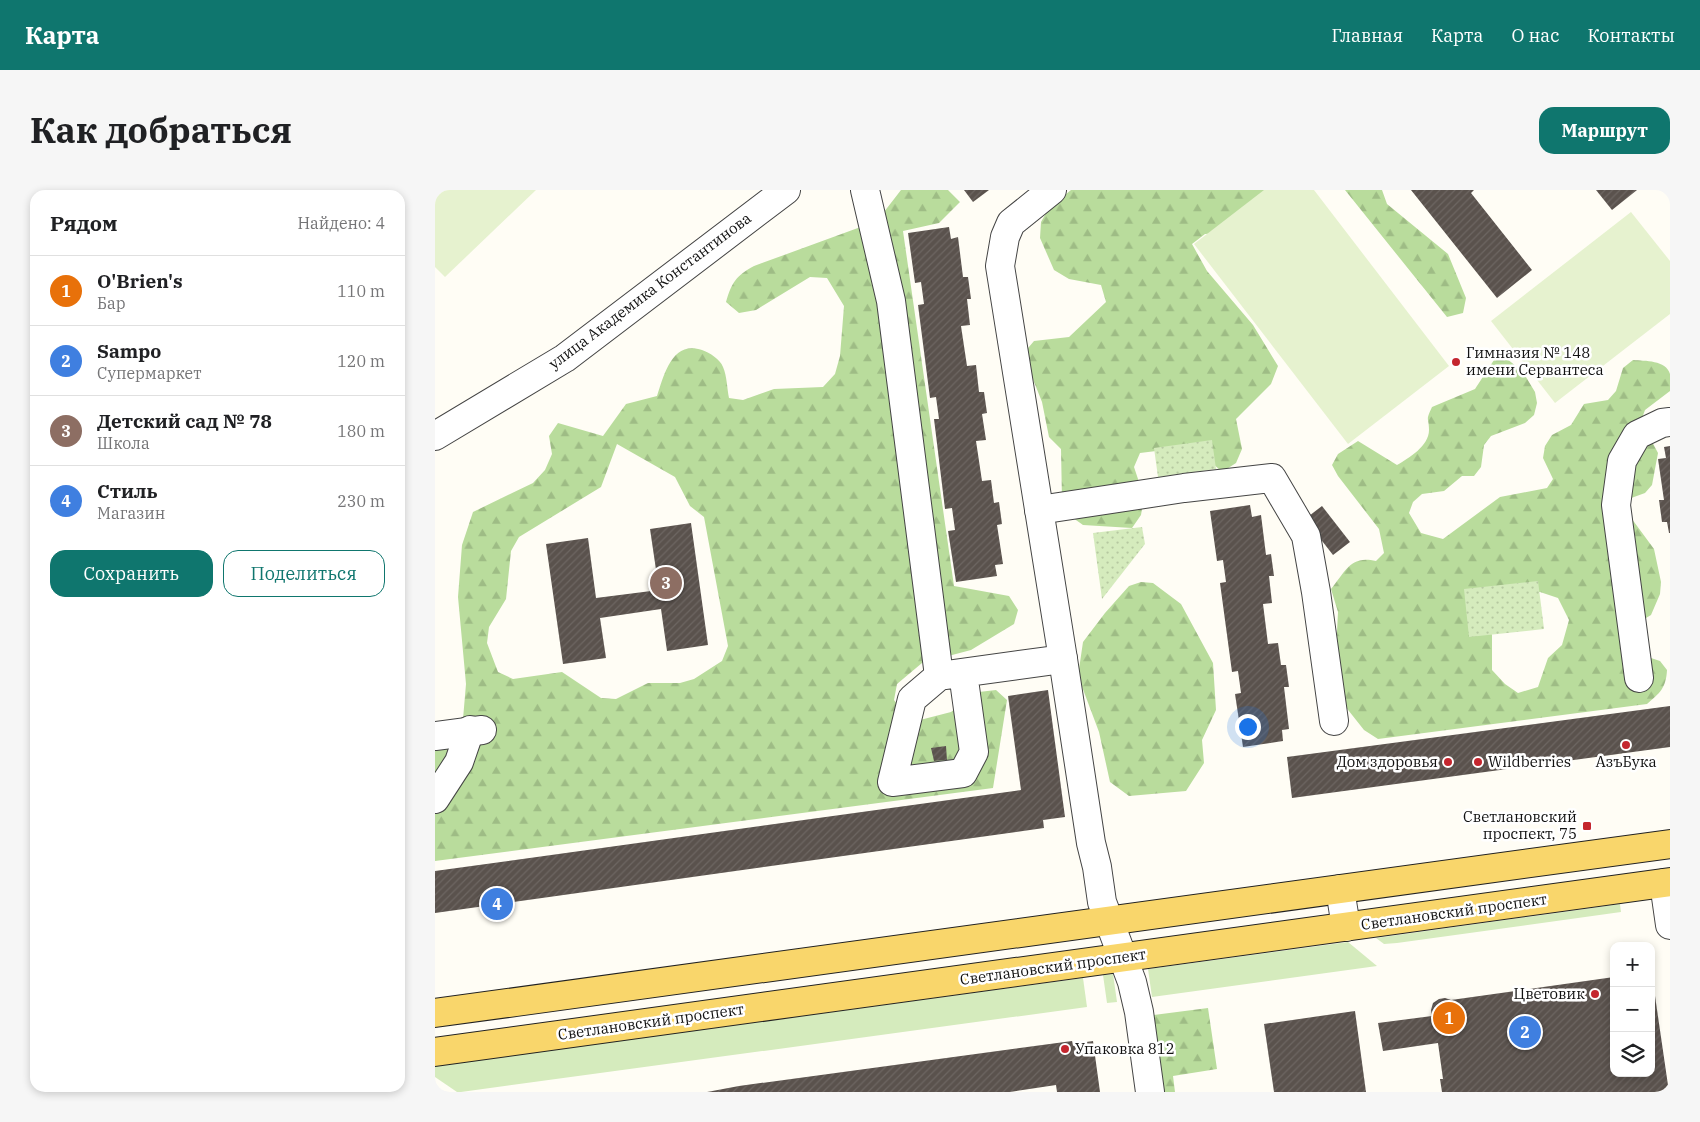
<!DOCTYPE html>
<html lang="ru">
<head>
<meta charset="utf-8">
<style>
  :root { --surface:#fff; --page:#f6f6f6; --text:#202124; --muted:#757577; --line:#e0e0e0; --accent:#0f766e }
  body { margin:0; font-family:"IBM Plex Serif",serif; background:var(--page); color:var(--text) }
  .controls { position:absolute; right:15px; bottom:15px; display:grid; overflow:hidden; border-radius:10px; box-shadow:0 2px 8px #0003 }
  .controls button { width:45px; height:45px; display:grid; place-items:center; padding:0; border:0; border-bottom:1px solid var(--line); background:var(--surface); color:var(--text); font:25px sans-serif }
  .you { position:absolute; left:812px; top:536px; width:18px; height:18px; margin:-12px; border:4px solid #fff; border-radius:50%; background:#1a73e8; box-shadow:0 0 0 8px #1a73e833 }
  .badge { display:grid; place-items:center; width:32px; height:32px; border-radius:50%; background:var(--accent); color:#fff; font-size:16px; font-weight:700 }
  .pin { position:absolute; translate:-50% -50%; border:2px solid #fff; box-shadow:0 1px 5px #0006 }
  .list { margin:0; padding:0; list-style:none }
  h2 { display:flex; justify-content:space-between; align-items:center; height:65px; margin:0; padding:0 20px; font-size:21px }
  h2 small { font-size:16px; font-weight:400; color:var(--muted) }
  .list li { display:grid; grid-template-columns:32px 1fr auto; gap:15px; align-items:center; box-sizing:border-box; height:70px; padding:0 20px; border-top:1px solid var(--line) }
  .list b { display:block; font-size:19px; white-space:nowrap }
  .list p { margin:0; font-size:16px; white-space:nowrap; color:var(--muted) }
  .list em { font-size:16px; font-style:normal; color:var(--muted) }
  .actions { display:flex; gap:10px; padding:15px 20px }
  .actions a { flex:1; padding:11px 0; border:1px solid var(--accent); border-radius:15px; text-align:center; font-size:18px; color:var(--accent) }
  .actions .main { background:var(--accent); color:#fff }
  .icon { flex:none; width:28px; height:28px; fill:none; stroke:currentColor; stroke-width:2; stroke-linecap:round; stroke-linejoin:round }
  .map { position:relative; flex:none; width:1235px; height:902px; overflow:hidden; border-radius:15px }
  header { display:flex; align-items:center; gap:30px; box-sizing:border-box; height:70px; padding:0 25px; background:var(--accent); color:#fff }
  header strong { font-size:24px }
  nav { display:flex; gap:28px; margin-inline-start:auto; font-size:18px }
  .intro { display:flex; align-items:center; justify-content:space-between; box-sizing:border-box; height:120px; padding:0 30px }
  h1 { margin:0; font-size:35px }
  .button { padding:12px 22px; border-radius:15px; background:var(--accent); color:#fff; font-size:18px; font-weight:700 }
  main { display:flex; gap:30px; padding:0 30px }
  aside { flex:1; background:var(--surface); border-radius:15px; box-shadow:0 2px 8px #0003 }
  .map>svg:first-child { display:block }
</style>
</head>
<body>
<header>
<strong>Карта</strong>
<nav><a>Главная</a><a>Карта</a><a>О нас</a><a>Контакты</a></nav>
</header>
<div class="intro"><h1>Как добраться</h1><a class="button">Маршрут</a></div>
<main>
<aside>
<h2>Рядом<small>Найдено: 4</small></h2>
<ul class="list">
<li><span class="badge" style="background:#e8710a">1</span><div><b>O'Brien's</b><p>Бар</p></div><em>110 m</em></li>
<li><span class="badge" style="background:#3f7fe0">2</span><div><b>Sampo</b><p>Супермаркет</p></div><em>120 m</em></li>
<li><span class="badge" style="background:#8d6e63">3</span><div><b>Детский сад № 78</b><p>Школа</p></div><em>180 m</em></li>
<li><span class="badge" style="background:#3f7fe0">4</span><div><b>Стиль</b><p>Магазин</p></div><em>230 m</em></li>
</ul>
<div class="actions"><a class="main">Сохранить</a><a>Поделиться</a></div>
</aside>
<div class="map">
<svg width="1235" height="902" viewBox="0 0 1235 902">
  <defs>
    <pattern id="forest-firs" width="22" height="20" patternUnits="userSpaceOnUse" patternTransform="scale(1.25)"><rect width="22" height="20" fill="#b9dc9c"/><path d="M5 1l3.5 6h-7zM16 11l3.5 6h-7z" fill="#9ebc85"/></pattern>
    <pattern id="park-dots" width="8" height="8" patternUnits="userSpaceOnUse" patternTransform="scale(1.25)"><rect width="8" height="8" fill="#d5ebbd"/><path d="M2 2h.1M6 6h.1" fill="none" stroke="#b6c8a1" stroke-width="1.8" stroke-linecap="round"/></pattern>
    <pattern id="building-hatch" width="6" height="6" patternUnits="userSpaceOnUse" patternTransform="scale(1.25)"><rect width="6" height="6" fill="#5a524d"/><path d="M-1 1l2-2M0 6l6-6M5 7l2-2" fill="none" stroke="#6d6662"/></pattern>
  </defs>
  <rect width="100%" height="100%" fill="#fffdf5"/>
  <g fill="#d5ebbd">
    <polygon points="1185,714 1186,722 962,753 949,754 941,748"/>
    <polygon points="913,752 942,776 717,807 713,779"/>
    <polygon points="678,784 682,812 672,813 668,785"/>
    <polygon points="648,788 652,817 26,902 22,902 0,887 0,876"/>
  </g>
  <g fill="url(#forest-firs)" fill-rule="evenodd">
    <path d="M466,0H513L525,12L504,33L468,41L519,396L574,406L583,420L579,434L536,460L487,473L462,494L459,510L469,523L485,530L516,522L544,502L561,500L572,510L558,598L0,671V550L28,529L31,494L23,407L27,355L38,322L98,293L110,280L117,264L114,246L123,233L168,246L191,214L222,206C229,185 237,150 267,160C275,163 285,169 288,177C292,186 292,198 294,208L308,210L339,199L388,197L400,184L405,166L409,116L392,88L375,87L321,120L304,123L291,112C297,92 301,86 319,76L442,31ZM182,254L240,287L255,316L269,327L293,456L287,471L259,489L245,493H213L181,509L166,508L127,482L78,489L63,482L52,453L54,437L71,409L76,361L84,347L166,297Z"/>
    <polygon points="636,0 840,0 803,42 770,44 757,54 772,81 818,135 843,176 836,194 801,229 807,259 801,273 787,282 775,271 770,255 705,263 699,277 709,307 706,325 697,338 648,335 634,325 627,310 626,259 614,247 607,212 588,164 599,151 634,147 671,112 666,95 634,89 619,80 605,48 606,32 614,18"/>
    <polygon points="910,0 947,0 952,14 1013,64 1031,108 1028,123 1012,127"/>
    <path d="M1071,168L1088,182L1100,202L1102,213L1099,225L1090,233L1056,246L1049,255L1046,277L1039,286H1027L1009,301L987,304L978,312L974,323L986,343L1008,349L1065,307L1112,298L1118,289L1108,268L1110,256L1117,245L1136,235L1149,214L1173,210L1181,201L1188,178L1198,170C1210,171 1231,170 1235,184C1235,189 1235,196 1235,201L1210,220L1206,231L1223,263L1217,295L1210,303L1188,311L1191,321L1219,359L1226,392L1225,404L1216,425L1206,431L1192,460L1225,471L1232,480C1231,498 1225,503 1212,514L943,549L929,540L906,511L901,461L903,422L896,399C911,381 915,365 941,371L949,363L944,339L903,286L897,275L903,264L923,251L962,275C974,268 994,256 994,240C994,227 990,232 997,217L1040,199L1059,170ZM1105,402L1123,408L1134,430L1127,455L1113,468L1103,497L1083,503L1070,494L1057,480V445L1049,425L1058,405Z"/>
    <polygon points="706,392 718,393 746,414 778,473 781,520 767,550 769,573 751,601 694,606 675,592 664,542 643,486 648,452 670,423 694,396"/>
    <polygon points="773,818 782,879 738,886 740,902 722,902 711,826"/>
  </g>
  <g fill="url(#park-dots)">
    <polygon points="777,250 781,279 723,287 719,258"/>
    <polygon points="707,337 710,354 667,409 658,343"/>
    <polygon points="1103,391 1109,439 1034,447 1029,399"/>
  </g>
  <g fill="#e6f2cf">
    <polygon points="0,0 101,0 10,87 0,77"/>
    <polygon points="829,0 879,0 1014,176 913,254 759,54"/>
    <polygon points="1196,22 1235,71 1235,124 1120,213 1056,131"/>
  </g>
  <g fill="url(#building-hatch)">
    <polygon points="529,0 554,0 538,12"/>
    <polygon points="976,0 1039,0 1036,3 1097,80 1062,108"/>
    <polygon points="1161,0 1202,0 1177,20"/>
    <polygon points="514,37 516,49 523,47 528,87 533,87 536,109 532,109 535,135 526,136 532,176 541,175 544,202 549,202 552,223 547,224 551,250 541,251 547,291 556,290 559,313 564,312 567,334 562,335 568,374 560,375 562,386 521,392 513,341 520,340 517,318 510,319 499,229 504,229 501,207 495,208 483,115 489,114 486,92 480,93 473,43"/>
    <polygon points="1235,256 1235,343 1234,343 1232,332 1227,332 1224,310 1229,310 1223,269 1231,268 1229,257"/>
    <polygon points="815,315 817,327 826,325 831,365 836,364 839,386 834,386 837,413 828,414 833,454 843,453 846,475 851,475 854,497 849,497 854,539 847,540 848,551 808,557 800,504 806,503 803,481 797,482 785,393 791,392 788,370 782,371 775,321"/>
    <polygon points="887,316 915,352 898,365 870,329"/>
    <polygon points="256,333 273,455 232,461 226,419 165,428 171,468 128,474 111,354 153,348 161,408 224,400 215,339"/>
    <polygon points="613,500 630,627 608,630 609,638 0,723 0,681 586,600 573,506"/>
    <polygon points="1235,516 1235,557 857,608 852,567"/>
    <polygon points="511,556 512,570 499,571 496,558"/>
    <polygon points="1179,787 1179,883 1216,883 1216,800 1219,799 1234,902 1007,902 1005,889 1008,889 1003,853 948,861 943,833 997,826 996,820 998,813 1004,809 1010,808 1016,810"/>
    <polygon points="920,821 931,902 839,902 829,834"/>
    <polygon points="637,851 638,854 658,851 665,902 622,902 621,895 575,902 272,902 304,896"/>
  </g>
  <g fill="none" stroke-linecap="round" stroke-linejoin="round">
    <g stroke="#444" stroke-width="30">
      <g id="minor">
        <polyline points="430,0 456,111 504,486"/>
        <polyline points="617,0 576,33 570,47 565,76 628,469 656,653 662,677 667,712 697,792 704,822 715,902"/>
        <polyline points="0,246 130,168 351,0"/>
        <polyline points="604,320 749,298 837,288 871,346 881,402 899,531"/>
        <polyline points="528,483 539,562 528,583 457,592 477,509 504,486 628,469"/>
        <polyline points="1204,488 1181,315 1187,271 1202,245 1227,233 1235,232"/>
        <polyline points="0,546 47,540"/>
        <polyline points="0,609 24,572 35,540"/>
        <polyline points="1229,693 1235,735"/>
        <polyline points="905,699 911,737"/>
      </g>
    </g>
    <g stroke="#222" stroke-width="30">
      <g id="major">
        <polyline points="0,823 1235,654"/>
        <polyline points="0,862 1235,692"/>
      </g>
    </g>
    <use href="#minor" stroke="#fff" stroke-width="28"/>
    <use href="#major" stroke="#f9d66b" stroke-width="28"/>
  </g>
  <g fill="#c4262e" stroke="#fff" stroke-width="2">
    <circle cx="1021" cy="172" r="5"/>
    <circle cx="1191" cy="555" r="5"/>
    <circle cx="1013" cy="572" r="5"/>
    <circle cx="1043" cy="572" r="5"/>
    <rect x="1147" y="631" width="10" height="10" rx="2.5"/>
    <circle cx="1160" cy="804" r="5"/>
    <circle cx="630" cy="859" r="5"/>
  </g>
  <g text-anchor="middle" stroke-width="5" stroke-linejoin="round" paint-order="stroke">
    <g font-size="15" fill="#111" stroke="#fff">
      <text transform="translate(215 101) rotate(-37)" y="5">улица Академика Константинова</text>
      <text transform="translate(1019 722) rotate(-8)" y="5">Светлановский проспект</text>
      <text transform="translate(618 777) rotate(-8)" y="5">Светлановский проспект</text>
      <text transform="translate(216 832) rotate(-8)" y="5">Светлановский проспект</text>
    </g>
    <g font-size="15" fill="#111" stroke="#fff" text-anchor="start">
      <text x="1031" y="168">Гимназия № 148<tspan x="1031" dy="17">имени Сервантеса</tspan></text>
      <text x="1003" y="577" text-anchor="end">Дом здоровья</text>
      <text x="1053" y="577">Wildberries</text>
      <text x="1191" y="577" text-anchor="middle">АзъБука</text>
      <text x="1142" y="632" text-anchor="end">Светлановский<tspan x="1142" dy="17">проспект, 75</tspan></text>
      <text x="1150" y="809" text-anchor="end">Цветовик</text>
      <text x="640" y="864">Упаковка 812</text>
    </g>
  </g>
</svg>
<div class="controls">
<button>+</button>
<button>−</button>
<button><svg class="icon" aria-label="layers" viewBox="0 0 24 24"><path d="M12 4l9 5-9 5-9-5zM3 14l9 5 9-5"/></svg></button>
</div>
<div class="you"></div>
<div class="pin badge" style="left:1014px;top:828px;background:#e8710a">1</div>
<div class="pin badge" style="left:1090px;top:842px;background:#3f7fe0">2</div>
<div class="pin badge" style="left:231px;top:393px;background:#8d6e63">3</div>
<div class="pin badge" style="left:62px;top:714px;background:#3f7fe0">4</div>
</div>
</main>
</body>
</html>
